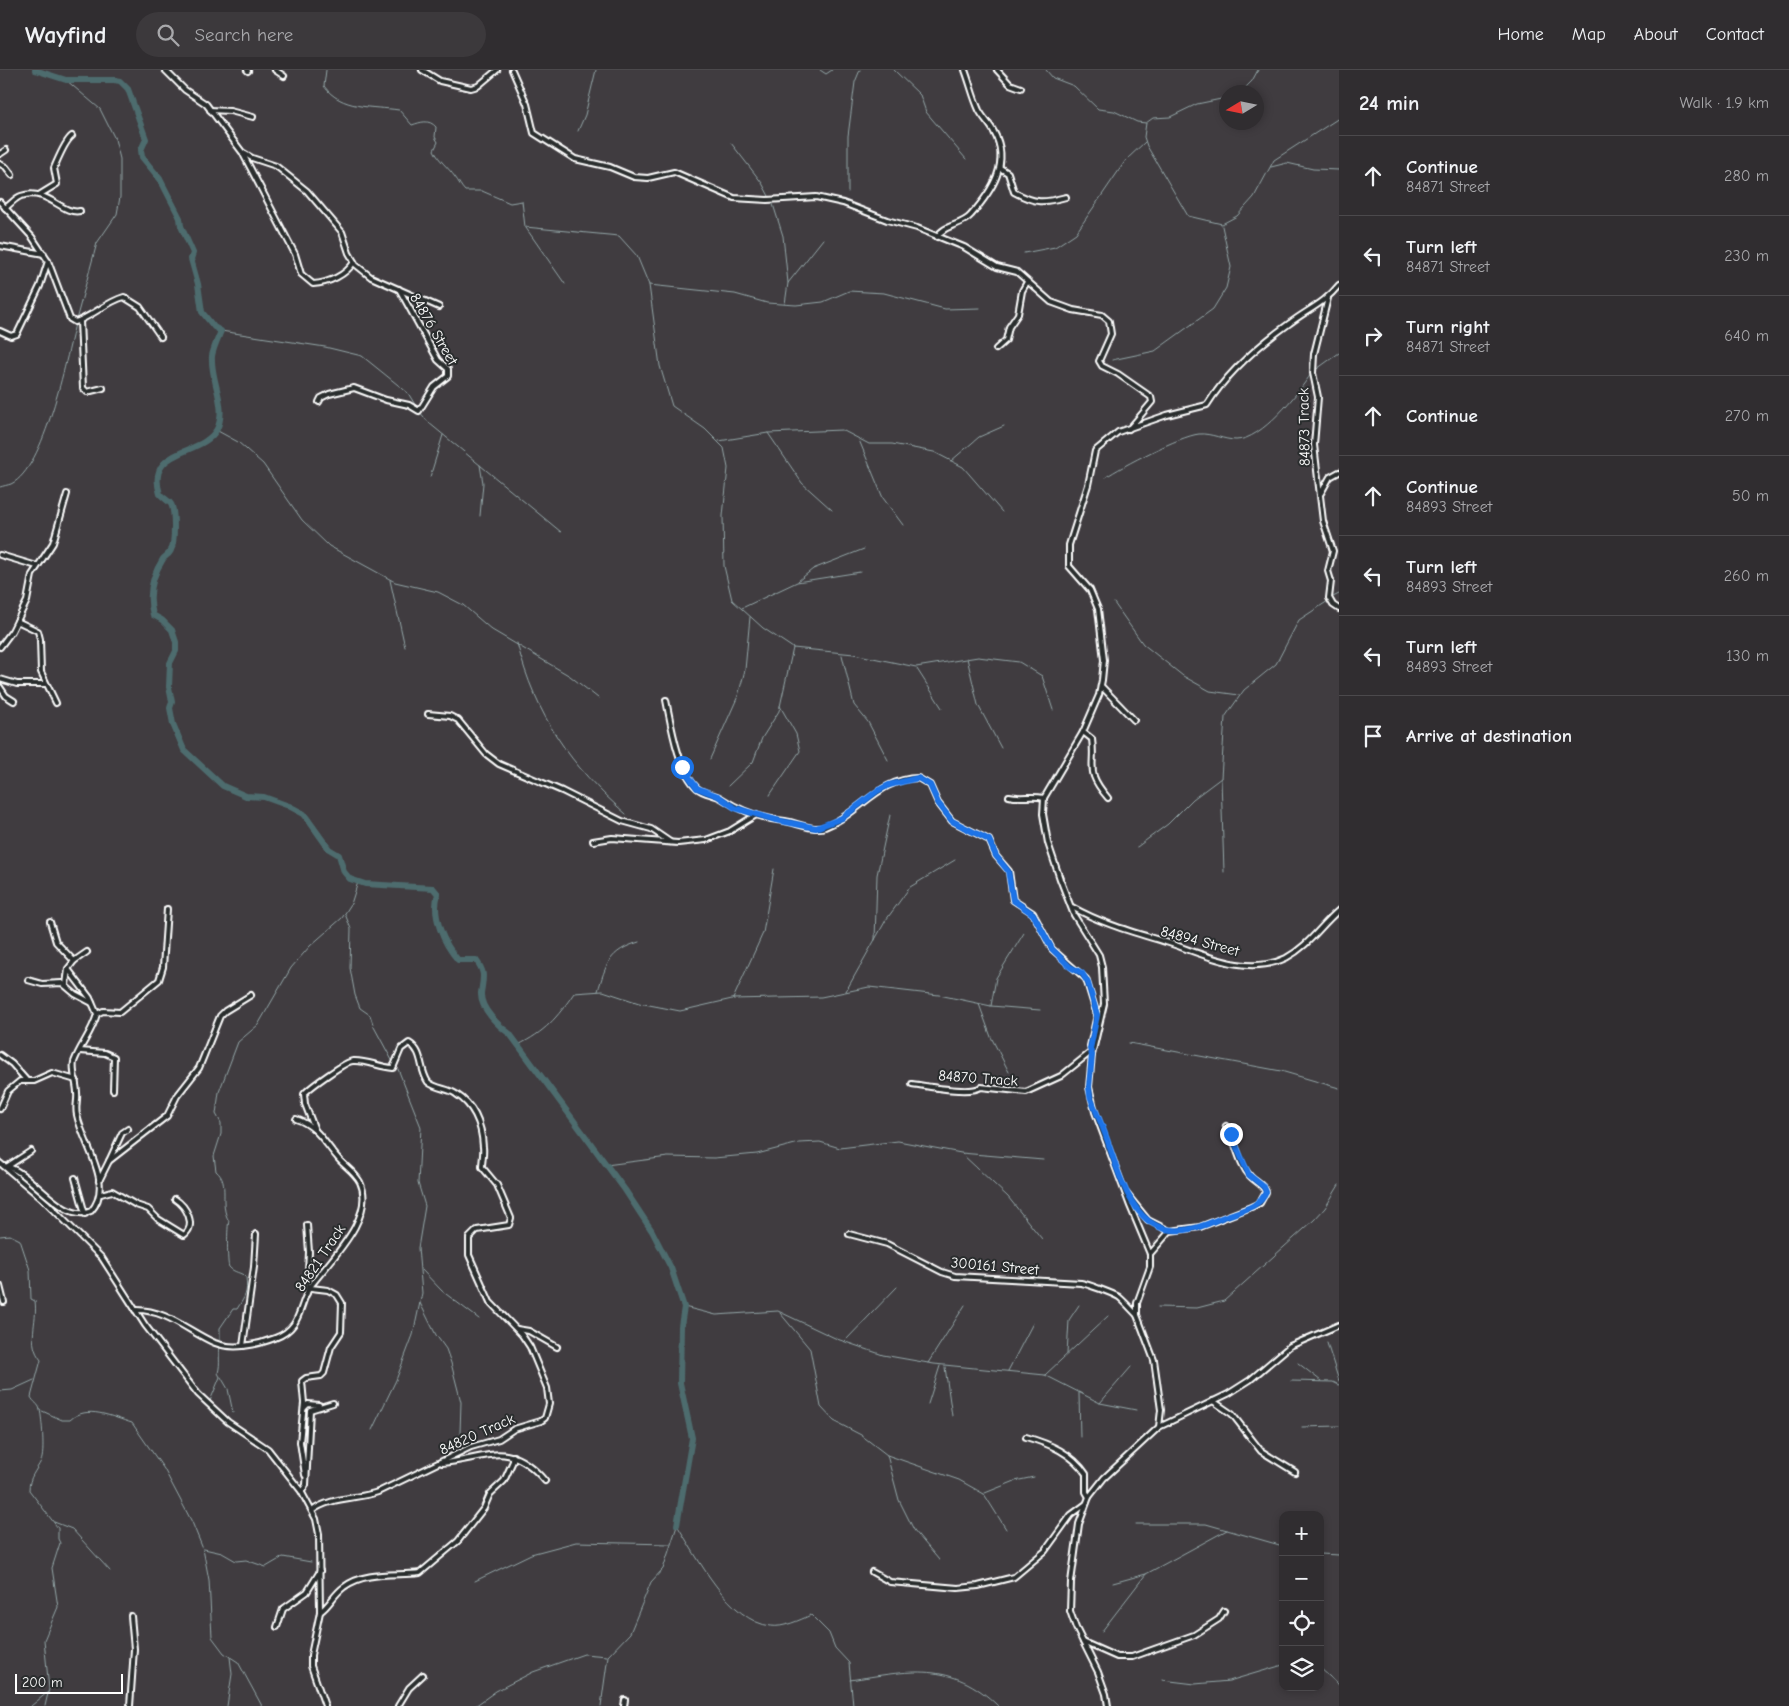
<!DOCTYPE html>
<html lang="en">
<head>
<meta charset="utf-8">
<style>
  :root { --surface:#302d30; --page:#3c393c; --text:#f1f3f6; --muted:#a8a8ab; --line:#4b494c }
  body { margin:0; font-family:"Comic Neue",sans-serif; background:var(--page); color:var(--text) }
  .controls { position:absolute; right:15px; bottom:15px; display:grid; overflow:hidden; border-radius:10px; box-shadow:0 2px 8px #0003 }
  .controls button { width:45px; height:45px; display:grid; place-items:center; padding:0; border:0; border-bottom:1px solid var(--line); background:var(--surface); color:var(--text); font:25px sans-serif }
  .compass { position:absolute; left:1219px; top:15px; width:45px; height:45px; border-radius:50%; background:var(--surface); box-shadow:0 2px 8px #0003; rotate:260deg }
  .scale { position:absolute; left:15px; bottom:12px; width:108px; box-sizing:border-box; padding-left:5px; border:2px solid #fff; border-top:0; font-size:14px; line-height:18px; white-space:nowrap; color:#fff; -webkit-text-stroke:4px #2a2d2e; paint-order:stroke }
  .stop { position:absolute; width:15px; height:15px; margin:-11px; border:4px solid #1a73e8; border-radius:50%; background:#fff }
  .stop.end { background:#1a73e8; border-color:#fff; box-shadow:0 1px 5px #0008 }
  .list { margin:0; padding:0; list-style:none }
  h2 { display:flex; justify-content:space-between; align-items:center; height:65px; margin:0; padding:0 20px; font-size:21px }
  h2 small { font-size:16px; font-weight:400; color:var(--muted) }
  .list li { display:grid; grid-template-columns:32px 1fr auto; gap:15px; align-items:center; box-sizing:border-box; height:80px; padding:0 20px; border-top:1px solid var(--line) }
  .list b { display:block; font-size:19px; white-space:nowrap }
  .list p { margin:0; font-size:16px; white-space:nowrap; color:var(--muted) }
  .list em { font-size:16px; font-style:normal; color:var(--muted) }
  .icon { flex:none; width:28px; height:28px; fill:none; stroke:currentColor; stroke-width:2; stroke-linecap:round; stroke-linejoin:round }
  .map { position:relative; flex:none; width:1339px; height:1636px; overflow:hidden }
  header { display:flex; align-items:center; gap:30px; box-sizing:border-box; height:70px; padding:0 25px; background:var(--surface); border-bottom:1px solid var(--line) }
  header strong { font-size:24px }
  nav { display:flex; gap:28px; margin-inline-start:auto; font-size:18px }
  .search { width:350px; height:45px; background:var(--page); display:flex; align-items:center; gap:12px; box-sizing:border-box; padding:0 18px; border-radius:28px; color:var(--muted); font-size:19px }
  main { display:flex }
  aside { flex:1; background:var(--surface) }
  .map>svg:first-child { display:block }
</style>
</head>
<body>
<header>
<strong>Wayfind</strong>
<div class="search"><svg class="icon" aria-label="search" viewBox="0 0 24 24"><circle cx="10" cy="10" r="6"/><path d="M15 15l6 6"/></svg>Search here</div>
<nav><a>Home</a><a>Map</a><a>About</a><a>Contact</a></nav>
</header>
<main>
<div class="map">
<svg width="1339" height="1636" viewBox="0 0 1339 1636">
  <rect width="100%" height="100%" fill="#403c40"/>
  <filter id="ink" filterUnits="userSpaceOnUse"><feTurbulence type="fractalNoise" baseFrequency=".02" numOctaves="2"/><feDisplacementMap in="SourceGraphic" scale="10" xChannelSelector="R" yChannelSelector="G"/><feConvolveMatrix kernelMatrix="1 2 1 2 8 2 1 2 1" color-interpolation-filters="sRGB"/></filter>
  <g filter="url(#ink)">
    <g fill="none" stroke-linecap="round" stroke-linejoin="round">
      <g stroke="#94a7a8" stroke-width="1">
        <path d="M326,0L324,16C341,40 372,36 399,40L412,55C421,52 429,49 436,57L435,67L438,72L434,80C439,91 448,97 455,107C459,112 461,117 465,121H482L510,133L522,131L525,157L619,166L637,186L649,215L660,296L672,336L705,359L724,378L728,398L723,446L724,496L732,530L763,558L793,578L854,584L916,597L978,587L1019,592L1042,606L1053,640"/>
        <polyline points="820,0 826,4 832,0"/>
        <polyline points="894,0 920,25 926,42 966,89"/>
        <polyline points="1046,0 1053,8 1074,16 1098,39 1114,41 1137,52 1146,53 1153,48 1170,47 1197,34 1226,28"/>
        <polyline points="66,10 100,39 115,69 120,89 120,127 117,144 97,173 76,250"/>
        <polyline points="1241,22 1252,11 1258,0"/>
        <polyline points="1146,53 1144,67 1147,76 1188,146 1222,154 1237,146 1254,127 1274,90 1339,48"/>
        <polyline points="578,61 585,45 596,0"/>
        <polyline points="731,73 762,113 770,128"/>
        <polyline points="1271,97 1287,93 1313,99 1339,100"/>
        <polyline points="848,122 848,66 855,12 860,0"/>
        <polyline points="772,131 783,166 788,213"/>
        <polyline points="526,158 565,214"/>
        <polyline points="1024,183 1055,177 1076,163 1126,90 1145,72"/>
        <polyline points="649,215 735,224 767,233 796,235 823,232 849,221 884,223 945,239 980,238"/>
        <polyline points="785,234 788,213 823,169"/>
        <polyline points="221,261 325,277 362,286 408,323 417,338"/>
        <polyline points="1112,290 1155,281 1213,239 1226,218 1231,197 1222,156"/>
        <polyline points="1314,301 1339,283"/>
        <polyline points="419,341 429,353 561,462"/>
        <polyline points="216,360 238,372 263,394 302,450 329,476 395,512 438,522 463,535 492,560 570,606 598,628"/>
        <polyline points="768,363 802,413 832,440"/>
        <polyline points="859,370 883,428 903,455"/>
        <polyline points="719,371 768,363 842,360 869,374 892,374 934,382 963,397 1002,442"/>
        <polyline points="951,391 979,367 1004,356"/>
        <polyline points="480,395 483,413 480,446"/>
        <polyline points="430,407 443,365"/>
        <path d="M1106,407C1122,396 1180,366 1199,364C1211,363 1224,370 1236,370C1262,370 1298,323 1311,304"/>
        <path d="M0,417C3,416 8,415 11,414C45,398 66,289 75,254"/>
        <polyline points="390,510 405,577"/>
        <polyline points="798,511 813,499 864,479"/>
        <polyline points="1331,528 1339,524"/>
        <polyline points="1114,533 1143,574 1183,606 1210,621 1239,625"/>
        <polyline points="742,538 797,512 860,502"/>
        <path d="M517,573C536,646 570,696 626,744"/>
        <polyline points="842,585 854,635 868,652 888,690"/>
        <polyline points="967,588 978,635 1001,678"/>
        <polyline points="917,599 942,638"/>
        <polyline points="710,689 738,626 745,600 750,547"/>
        <polyline points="728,716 753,692 762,668 779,641 793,578"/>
        <polyline points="770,725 800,681 796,664 780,636"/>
        <polyline points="1137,777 1168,754 1193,729 1221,708"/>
        <polyline points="1224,802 1221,708 1225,647 1244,620 1276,594 1299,550 1328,531"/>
        <polyline points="345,844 351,859 350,898 355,925 360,938 370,945 374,957 394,994"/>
        <polyline points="875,870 877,805 890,745"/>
        <path d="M598,921C606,894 609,881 639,872"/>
        <polyline points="846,921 886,850 910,817 955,790"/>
        <polyline points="733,929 763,863 774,799"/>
        <polyline points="979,934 991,967 1009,1002"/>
        <polyline points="991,936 996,908 1024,863"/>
        <polyline points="1129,973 1281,1001 1339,1018"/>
        <path d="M518,975C545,962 557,948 574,923L603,921L639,933L680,941L732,929L821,927L869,917L939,925L991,936L1040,940"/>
        <polyline points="962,1084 1008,1127 1042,1169"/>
        <polyline points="606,1095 668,1087 714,1088 757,1084 799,1073 820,1072 840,1078 898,1071 961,1083 1043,1090"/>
        <path d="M0,1166L10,1165L20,1170L30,1200L31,1229L35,1231C38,1252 26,1272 41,1290L31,1327C33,1332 39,1334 40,1340C42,1348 45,1384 41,1391C36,1401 29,1407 29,1420L58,1458V1469L60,1473L52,1498L58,1537L44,1570L49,1619L45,1636"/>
        <polyline points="421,1199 442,1221 479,1249"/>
        <polyline points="420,1233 436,1265 446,1279 451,1293 461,1332 460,1363"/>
        <polyline points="684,1237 716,1245 778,1241 837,1269 883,1285 934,1294 1045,1305 1100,1333 1136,1340"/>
        <polyline points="1158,1237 1197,1238 1224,1231 1314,1150 1325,1138 1339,1115"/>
        <polyline points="780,1243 810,1279 821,1337 834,1351 861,1365 887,1385 959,1410 984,1424 1006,1459"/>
        <polyline points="845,1271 897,1217"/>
        <path d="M220,1272V1258L233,1239H237C245,1226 248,1224 246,1207C241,1202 234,1203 229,1197C227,1194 227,1155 229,1151C218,1134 231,1113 216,1101L214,1086L221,1064V1053L216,1044L219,1022L238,972L258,955L291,898L310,876L342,848L351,834L358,812"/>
        <polyline points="1327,1273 1339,1311"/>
        <polyline points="1067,1284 1069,1250 1079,1235"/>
        <polyline points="928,1293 965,1235"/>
        <polyline points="1298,1293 1321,1311"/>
        <polyline points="945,1297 952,1346"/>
        <polyline points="1008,1301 1033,1253"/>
        <polyline points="1045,1305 1108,1246"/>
        <polyline points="221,1307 228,1319 233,1343"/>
        <polyline points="1291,1311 1333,1312 1339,1315"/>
        <polyline points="0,1321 12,1320 34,1310"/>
        <polyline points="1079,1323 1080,1367"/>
        <path d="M210,1331L220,1307L218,1303C221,1292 218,1286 220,1276"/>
        <polyline points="1100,1333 1131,1297"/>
        <polyline points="928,1334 940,1296"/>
        <polyline points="210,1339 210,1341"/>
        <path d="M40,1340L62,1350H70C87,1334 112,1347 132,1353L164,1399L192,1452L203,1479L209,1510L212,1567L224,1583L238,1592L262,1636"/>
        <polyline points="1302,1357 1339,1356"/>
        <polyline points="372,1360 396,1310 413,1265 422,1223 418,1178 425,1136 418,1113 421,1057 398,999"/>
        <polyline points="887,1385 899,1430 914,1460 939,1490"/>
        <polyline points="985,1423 1015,1411 1034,1407"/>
        <polyline points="54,1452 72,1459 110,1501"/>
        <polyline points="1136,1454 1206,1454 1283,1476"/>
        <path d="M677,1455C697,1487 730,1552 771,1556C783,1558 800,1550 811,1545L829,1563L835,1578L849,1593L853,1636"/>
        <polyline points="204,1479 222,1483 236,1491 246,1490 266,1497 283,1487 311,1492"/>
        <polyline points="1320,1484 1339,1485"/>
        <polyline points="475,1511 531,1484 576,1472 670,1474"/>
        <polyline points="1113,1513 1146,1504"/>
        <polyline points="1102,1561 1146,1504 1227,1460"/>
        <polyline points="1320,1598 1339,1615"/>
        <path d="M850,1610C908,1601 952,1590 998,1636"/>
        <polyline points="1162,1610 1195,1614 1229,1611 1283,1595"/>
        <polyline points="31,1636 48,1622"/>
        <polyline points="227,1636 232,1604 230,1587"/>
        <polyline points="475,1636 496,1621 533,1602 584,1584 607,1586"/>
        <polyline points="601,1636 608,1586 630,1563 651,1512 663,1499 677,1456"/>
      </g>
      <path stroke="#4d6c6e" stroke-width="6" d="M35,0L66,10H114L120,11L128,19L146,69L141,80L142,87L160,109L180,148L181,156L193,183L191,189L198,214L202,242L214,257L221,261C218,268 213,279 212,286C210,310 228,336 217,359C202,387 145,377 160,424C163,428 168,430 171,434C175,441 175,473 171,480C170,484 165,486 163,489C152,506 148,526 153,545L162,550L172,560L176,572V581L170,593L169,617L172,632L170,638L173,654L184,680L223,716L246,726L264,727L289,736L304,744L329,779L339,785L344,802L350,809L365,814L433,818L438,824C431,846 444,874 458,890H476C486,903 483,908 481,923C480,939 499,956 510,964L625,1120L652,1161L671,1198L684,1237L681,1256L680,1313L692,1368L677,1455"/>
      <g stroke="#fff" stroke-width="8">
        <g id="minor">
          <polyline points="165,0 185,20 206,34 242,82 252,88 276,96 307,121 342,162 349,183 356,195 371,207 439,237"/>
          <polyline points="247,0 248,1"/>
          <polyline points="275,0 284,6"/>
          <polyline points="422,0 440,11 471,18 478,16 497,0"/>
          <polyline points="512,0 527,34 534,63 575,89 610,97 634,107 648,108 674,102 734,128 767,130 816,127 843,133 887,150 917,158 964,177 997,197 1017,202 1051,232 1073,240 1102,245 1109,251 1111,264 1099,291 1102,296 1118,304 1151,327 1152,332 1129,359"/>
          <polyline points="997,0 1010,14 1021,18"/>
          <polyline points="210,40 230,41 253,47"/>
          <polyline points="0,84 6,80"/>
          <path d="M243,84L295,184L301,204L313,214C329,213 346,205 354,192"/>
          <polyline points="0,94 6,97 12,105"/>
          <path d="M1000,98L1008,103L1014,122C1036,134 1043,133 1066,127"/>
          <path d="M39,125L57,114L54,98C58,89 65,71 72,66"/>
          <path d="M0,132L32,167L48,191L70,249L75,252C90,248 106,232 124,227L140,237L161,267"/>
          <path d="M5,138C11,134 15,128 21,126C47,117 62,145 80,141"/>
          <path d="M937,167C944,154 962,156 971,145C992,121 1011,93 994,62C990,54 983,48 979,40C973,27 970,13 965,0"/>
          <polyline points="0,176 44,184"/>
          <polyline points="1328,228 1314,284 1313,303 1318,327 1314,375 1323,451 1333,481 1328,501 1331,511 1329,528 1333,535 1339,539"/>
          <polyline points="80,251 83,318 87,322 103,318"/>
          <polyline points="0,261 11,266 17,264 40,216 48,191"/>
          <polyline points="996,279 1006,270 1009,257 1018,244 1022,221 1027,212"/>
          <polyline points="319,332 321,328 329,324 354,318 386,330 409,335 419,341 434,317 448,306 448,299 438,290 399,219"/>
          <polyline points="1321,423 1330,407 1339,402"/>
          <polyline points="0,485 37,496"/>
          <polyline points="17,551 38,561 40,569 41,602 56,633"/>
          <polyline points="0,577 12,561 27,531 32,505 53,473 67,424"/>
          <polyline points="0,609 17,614 46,614"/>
          <polyline points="1101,616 1134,650"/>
          <polyline points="0,617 6,626 14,631"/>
          <path d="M666,630C671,654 678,701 697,718C704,724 714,724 721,728C741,741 761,749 785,751C797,753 813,761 825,757C859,744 880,708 918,708L930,715L938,733L952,751L989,770L996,786L1009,801L1013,830L1033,843L1052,879L1086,909L1097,945L1090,976L1092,985"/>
          <polyline points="428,644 450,646 458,650 486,684 499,694 562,721 622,751 651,759 670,772"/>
          <path d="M1083,662L1092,669C1096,698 1084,700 1108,728"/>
          <path d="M1009,726C1021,729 1032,725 1044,728"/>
          <polyline points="593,771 612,768 678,773 706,770 730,761 756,745"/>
          <path d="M1072,837C1104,855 1137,863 1172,874C1208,886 1248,906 1286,888C1309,876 1320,856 1339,840"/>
          <polyline points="50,852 56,872 74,891 68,899 66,915"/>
          <polyline points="74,891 87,882"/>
          <polyline points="28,910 42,914 62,913 75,924 92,933"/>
          <polyline points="97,944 103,941 120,942 159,910 163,897 167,839"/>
          <polyline points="80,981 105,983 114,987 113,1020"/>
          <polyline points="0,985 12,994 27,1011"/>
          <path d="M912,1014C926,1016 970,1025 981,1017L1026,1022L1061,1006L1091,982"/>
          <polyline points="0,1039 8,1021 20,1011 34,1011 52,1003 76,1010"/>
          <polyline points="109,1091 122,1063 128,1059"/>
          <polyline points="0,1093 47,1133 102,1188 145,1255 198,1324 228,1352 268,1379 301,1421 316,1449 319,1464 320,1542 311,1585 311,1596 325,1636"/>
          <path d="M4,1096C31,1099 62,1155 91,1141C115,1114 83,1075 77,1045C75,1037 78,1030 77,1023C77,1014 72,1001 74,992C80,975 92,963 97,944L90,928L68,899"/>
          <polyline points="8,1096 31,1081"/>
          <polyline points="75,1108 85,1144"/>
          <polyline points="99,1111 109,1091 167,1046 177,1026 199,998 220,946 225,941 251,925"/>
          <polyline points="1126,1123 1148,1150 1170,1161"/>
          <path d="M101,1124L112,1121L136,1135L148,1139L158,1149L184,1165C197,1155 186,1136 175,1129"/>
          <path d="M849,1164L887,1174L942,1202L955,1206L1081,1213C1088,1214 1114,1224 1119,1227C1125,1232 1131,1239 1137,1245"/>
          <path d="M1150,1184L1170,1161L1200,1157L1251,1137L1260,1133L1266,1122C1263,1114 1255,1112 1250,1106C1237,1092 1237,1071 1226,1056"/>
          <polyline points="0,1216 4,1232"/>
          <polyline points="307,1223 309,1182 307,1155"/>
          <path d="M135,1240C166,1239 189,1262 215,1273C233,1280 257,1275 275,1268C302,1258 298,1237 310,1217C328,1192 377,1147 360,1112C354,1101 344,1096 337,1087C324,1072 317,1056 296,1049"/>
          <polyline points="517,1259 529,1261 557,1277"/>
          <polyline points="243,1276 254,1197 256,1164"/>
          <polyline points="1213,1331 1232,1344 1261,1381 1295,1402"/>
          <polyline points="304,1338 308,1334 319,1335"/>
          <polyline points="1159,1357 1228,1324 1250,1310 1290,1276 1339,1255"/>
          <path d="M1026,1367C1050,1374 1072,1383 1086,1404V1422L1089,1427"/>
          <path d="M442,1393C488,1389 509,1368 545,1411"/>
          <polyline points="305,1405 300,1372 304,1333 302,1311 306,1308 321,1306 324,1303 331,1277 341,1262 342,1233 337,1225 328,1220 311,1218"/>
          <polyline points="302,1421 306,1415 310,1340 333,1333"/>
          <path d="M312,1441C329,1427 358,1429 378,1422L471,1377L499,1369L514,1359L541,1351L545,1348L549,1334L547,1318L530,1277L522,1265L490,1232L469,1185V1168L477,1160L509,1155L511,1148L497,1115L482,1097C482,1090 484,1084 483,1077C482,1056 475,1036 456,1024C448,1018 436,1019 428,1012C419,999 424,982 409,973L401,979L393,998C379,997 366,990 353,991C346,991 310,1017 304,1024L305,1034L315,1060"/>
          <polyline points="872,1502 890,1512 958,1518 978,1516 1014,1507 1045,1481 1071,1445 1086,1434"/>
          <path d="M320,1542C330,1535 334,1524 344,1517C365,1501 395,1506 420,1503L458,1471L484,1438L490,1424L504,1411L513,1391V1386"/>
          <polyline points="277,1557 283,1539 307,1522 320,1501"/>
          <polyline points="1083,1572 1117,1587 1132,1587 1194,1565 1219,1549 1224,1541"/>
          <polyline points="130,1636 134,1579 131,1546"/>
          <polyline points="398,1636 409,1618 423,1605"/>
          <polyline points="624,1636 625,1630"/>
          <path d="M1108,1636L1106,1624L1098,1602L1076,1558L1070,1541L1071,1512L1079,1454L1089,1427L1104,1408L1159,1357L1161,1340L1154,1290L1137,1245V1233L1150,1197V1184L1130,1136L1095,1042L1089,1017L1092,985L1104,934L1102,897L1099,885L1074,845L1060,809L1048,773L1043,744L1044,728L1083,662L1099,625L1102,610L1104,590L1098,539L1090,520L1069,496V475L1088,415L1095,381L1118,362L1167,345L1207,335C1227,303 1259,275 1290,253C1307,240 1325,233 1339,215"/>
        </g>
      </g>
      <use href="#minor" stroke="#2a2d2e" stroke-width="4"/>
    </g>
  </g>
  <g fill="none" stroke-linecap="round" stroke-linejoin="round" filter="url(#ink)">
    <path stroke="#1a73e8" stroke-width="6" d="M682,697L697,718L718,726L735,738L776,750L816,758L842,748L877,721L889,715L918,708L930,715L938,733L952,751L989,770L996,786L1008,801L1013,830L1033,844L1052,879L1070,897L1082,903L1088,913L1097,945L1090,979L1092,985L1089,1017L1090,1026C1095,1040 1102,1054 1107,1069C1126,1127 1143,1186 1219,1149C1234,1142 1260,1139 1266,1122L1264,1117L1249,1105L1231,1064"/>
  </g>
  <g text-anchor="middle" stroke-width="4" stroke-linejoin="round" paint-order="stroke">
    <g font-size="15" fill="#fff" stroke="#2a2d2e">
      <text transform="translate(434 259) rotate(60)" y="5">84876 Street</text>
      <text transform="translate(1304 357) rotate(-91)" y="5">84873 Track</text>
      <text transform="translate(1200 871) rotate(15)" y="5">84894 Street</text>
      <text transform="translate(978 1008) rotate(4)" y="5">84870 Track</text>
      <text transform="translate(320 1188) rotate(-56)" y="5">84821 Track</text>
      <text transform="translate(995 1196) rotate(5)" y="5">300161 Street</text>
      <text transform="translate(477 1364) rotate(-24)" y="5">84820 Track</text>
    </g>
  </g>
</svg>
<div class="controls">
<button>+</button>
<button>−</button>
<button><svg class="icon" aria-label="locate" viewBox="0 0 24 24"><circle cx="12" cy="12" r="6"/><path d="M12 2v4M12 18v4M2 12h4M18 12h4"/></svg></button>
<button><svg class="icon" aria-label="layers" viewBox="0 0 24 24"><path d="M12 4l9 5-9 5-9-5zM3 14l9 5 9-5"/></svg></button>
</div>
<svg class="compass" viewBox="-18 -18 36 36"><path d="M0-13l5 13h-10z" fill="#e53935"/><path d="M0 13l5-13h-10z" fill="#a8a8ab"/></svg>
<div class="scale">200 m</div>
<div class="stop" style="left:682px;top:697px"></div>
<div class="stop end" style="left:1231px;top:1064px"></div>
</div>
<aside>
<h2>24 min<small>Walk · 1.9 km</small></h2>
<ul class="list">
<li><svg class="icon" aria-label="ahead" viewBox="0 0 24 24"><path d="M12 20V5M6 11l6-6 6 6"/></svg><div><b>Continue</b><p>84871 Street</p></div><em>280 m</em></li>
<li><svg class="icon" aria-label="left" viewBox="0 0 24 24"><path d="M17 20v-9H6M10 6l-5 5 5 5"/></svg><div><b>Turn left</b><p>84871 Street</p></div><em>230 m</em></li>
<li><svg class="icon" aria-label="right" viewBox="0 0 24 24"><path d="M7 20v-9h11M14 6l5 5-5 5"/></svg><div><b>Turn right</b><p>84871 Street</p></div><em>640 m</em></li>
<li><svg class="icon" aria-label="ahead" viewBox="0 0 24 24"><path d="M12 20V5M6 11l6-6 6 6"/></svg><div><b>Continue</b></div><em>270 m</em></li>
<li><svg class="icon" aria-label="ahead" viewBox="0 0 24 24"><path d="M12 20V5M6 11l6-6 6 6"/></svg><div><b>Continue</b><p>84893 Street</p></div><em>50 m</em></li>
<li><svg class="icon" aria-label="left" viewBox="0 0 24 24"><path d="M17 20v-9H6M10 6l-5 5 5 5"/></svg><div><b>Turn left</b><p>84893 Street</p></div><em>260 m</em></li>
<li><svg class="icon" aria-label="left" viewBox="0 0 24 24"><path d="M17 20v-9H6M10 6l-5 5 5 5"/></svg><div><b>Turn left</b><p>84893 Street</p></div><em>130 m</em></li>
<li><svg class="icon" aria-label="arrive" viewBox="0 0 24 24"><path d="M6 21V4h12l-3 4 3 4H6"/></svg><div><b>Arrive at destination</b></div></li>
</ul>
</aside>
</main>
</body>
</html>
